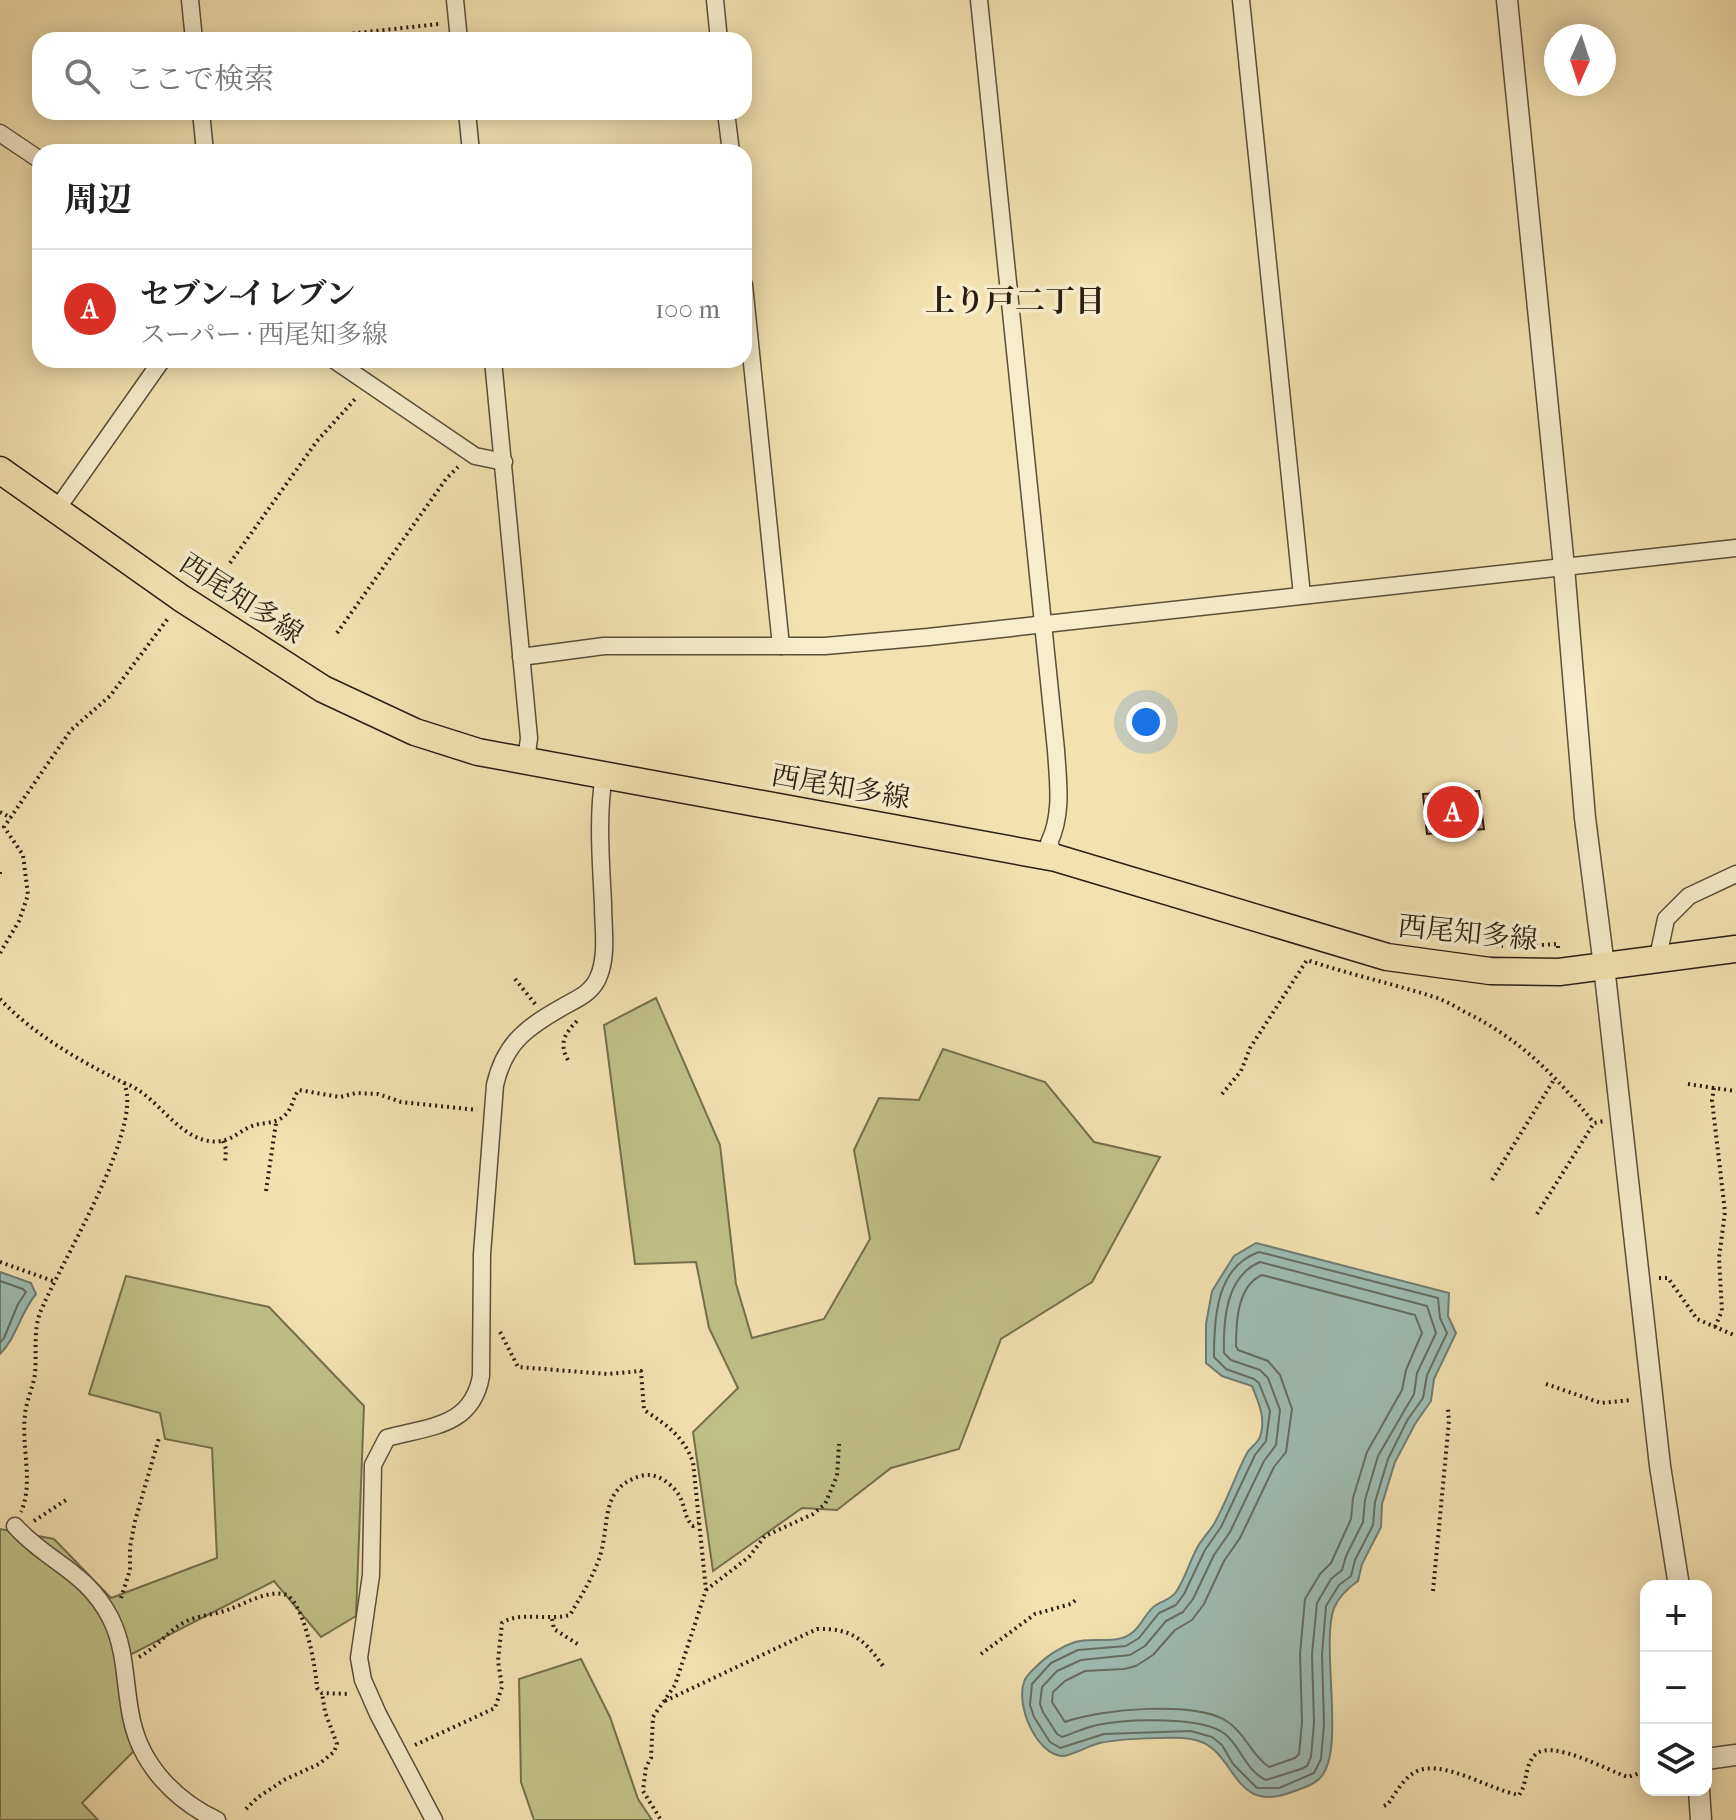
<!DOCTYPE html>
<html lang="ja">
<head>
<meta charset="utf-8">
<style>
  :root { --surface:#fff; --page:#f6f6f6; --text:#222; --muted:#767676; --line:#e0e0e0; --accent:#d93025 }
  body { margin:0; font-family:"IM FELL French Canon","Noto Serif JP",serif; background:var(--page); color:var(--text) }
  .controls { position:absolute; right:24px; bottom:24px; display:grid; overflow:hidden; border-radius:16px; box-shadow:0 4px 20px #0003 }
  .controls button { width:72px; height:72px; display:grid; place-items:center; padding:0; border:0; border-bottom:2px solid var(--line); background:var(--surface); color:var(--text); font:40px sans-serif }
  .compass { position:absolute; left:1544px; top:24px; width:72px; height:72px; border-radius:50%; background:var(--surface); box-shadow:0 4px 20px #0003; rotate:183deg }
  .you { position:absolute; left:1146px; top:722px; width:28px; height:28px; margin:-20px; border:6px solid #fff; border-radius:50%; background:#1a73e8; box-shadow:0 0 0 12px #1a73e833 }
  .badge { display:grid; place-items:center; width:52px; height:52px; border-radius:50%; background:var(--accent); color:#fff; font-size:26px; font-weight:700 }
  .pin { position:absolute; translate:-50% -50%; border:4px solid #fff; box-shadow:0 2px 8px #0006 }
  .list { margin:0; padding:0; list-style:none }
  h2 { display:flex; justify-content:space-between; align-items:center; height:104px; margin:0; padding:0 32px; font-size:34px }
  h2 small { font-size:26px; font-weight:400; color:var(--muted) }
  .list li { display:grid; grid-template-columns:52px 1fr auto; gap:24px; align-items:center; box-sizing:border-box; height:120px; padding:0 32px; border-top:2px solid var(--line) }
  .list b { display:block; font-size:30px; white-space:nowrap }
  .list p { margin:0; font-size:26px; white-space:nowrap; color:var(--muted) }
  .list em { font-size:26px; font-style:normal; color:var(--muted) }
  .icon { flex:none; width:44px; height:44px; fill:none; stroke:currentColor; stroke-width:2; stroke-linecap:round; stroke-linejoin:round }
  .map { position:relative; flex:none; width:1736px; height:1820px; overflow:hidden }
  .search { position:absolute; background:var(--surface); box-shadow:0 4px 20px #0003; left:32px; top:32px; width:720px; height:88px; display:flex; align-items:center; gap:20px; box-sizing:border-box; padding:0 28px; border-radius:24px; color:var(--muted); font-size:30px }
  .panel { position:absolute; background:var(--surface); box-shadow:0 4px 20px #0003; left:32px; top:144px; width:720px; height:224px; border-radius:24px }
  .map>svg:first-child { display:block }
</style>
</head>
<body>
<div class="map">
<svg width="1736" height="1820" viewBox="0 0 1736 1820">
  <rect width="100%" height="100%" fill="#f3e1b0"/>
  <filter id="stains"><feTurbulence type="fractalNoise" baseFrequency=".0025" numOctaves="4"/><feColorMatrix values="0 0 0 0 .2 0 0 0 0 .09 0 0 0 0 .02 0 0 0 .5 -.17"/></filter>
  <radialGradient id="worn" r=".72"><stop offset=".6" stop-color="#630" stop-opacity="0"/><stop offset="1" stop-color="#630" stop-opacity=".3"/></radialGradient>
  <g fill="#c0c187" stroke="#75704c" stroke-width="2">
    <polygon points="656,998 720,1145 736,1284 752,1338 824,1319 870,1239 854,1150 879,1098 919,1100 943,1049 1045,1082 1094,1142 1160,1157 1092,1282 1001,1339 959,1449 891,1468 837,1510 802,1508 713,1571 693,1432 738,1388 709,1328 696,1262 635,1264 604,1025"/>
    <polygon points="126,1276 269,1307 364,1406 356,1616 321,1637 274,1581 116,1662 134,1751 82,1803 98,1820 0,1820 0,1529 54,1539 111,1598 217,1558 212,1448 165,1439 160,1413 89,1394"/>
    <polygon points="581,1659 610,1717 638,1799 652,1820 534,1820 521,1782 519,1679"/>
  </g>
  <g fill="#9dbcb3" stroke="#6f7d72" stroke-width="2">
    <path d="M1256,1243L1449,1293L1448,1316L1456,1333L1434,1379L1431,1401L1415,1424L1395,1462L1382,1504L1381,1527L1362,1564L1358,1581C1348,1588 1339,1596 1334,1608C1320,1646 1347,1754 1319,1779C1312,1786 1300,1789 1292,1792C1229,1816 1238,1746 1191,1739C1174,1736 1117,1739 1100,1743C1089,1745 1070,1757 1061,1756C1035,1752 1016,1705 1024,1682C1026,1675 1034,1669 1039,1664C1048,1655 1063,1646 1075,1642C1094,1636 1117,1646 1133,1632C1142,1625 1147,1610 1156,1605C1164,1600 1170,1600 1176,1592C1185,1579 1189,1563 1197,1548C1201,1540 1209,1532 1214,1524C1227,1501 1235,1476 1247,1453C1250,1448 1256,1444 1259,1439C1267,1421 1259,1403 1252,1386L1222,1376L1206,1363V1324L1212,1291L1234,1256Z"/>
    <path d="M0,1272L31,1283L36,1294C20,1313 17,1337 0,1354Z"/>
  </g>
  <g fill="none" stroke-linecap="round" stroke-linejoin="round">
    <g stroke="#646d62" stroke-width="2">
      <path d="M1259,1252L1438,1298L1440,1318L1447,1333L1427,1375L1423,1398L1408,1419L1388,1459L1375,1502L1373,1525L1355,1560L1351,1576L1339,1585L1326,1606L1322,1655L1324,1724L1321,1759L1314,1773L1279,1788H1257L1233,1764L1222,1745L1212,1737L1191,1731L1104,1734L1060,1748L1050,1742L1034,1717L1030,1705L1032,1684L1051,1663L1078,1650L1126,1646L1139,1638L1159,1613L1176,1605L1184,1594L1205,1550L1221,1527L1255,1455L1266,1441L1270,1411L1259,1383L1254,1379L1226,1369L1214,1357C1214,1318 1216,1267 1259,1252Z"/>
      <path d="M1260,1262L1427,1306L1436,1333L1417,1373L1414,1394L1378,1456L1365,1500L1363,1522L1346,1556L1342,1570L1331,1579L1317,1603L1312,1654L1314,1723L1311,1757L1307,1766L1301,1769L1266,1780C1246,1771 1241,1747 1225,1734C1203,1716 1126,1719 1097,1725C1084,1728 1074,1733 1062,1737L1057,1734L1043,1712L1040,1704L1042,1687L1057,1671L1081,1660L1130,1655L1145,1646L1166,1621L1183,1612L1193,1599L1214,1555L1230,1532L1264,1461L1276,1445L1280,1410L1268,1378L1260,1370L1231,1360L1224,1353C1223,1320 1226,1276 1260,1262Z"/>
      <path d="M1262,1275L1415,1315L1422,1333L1406,1370L1402,1390L1367,1452L1353,1498L1351,1519L1331,1563L1320,1574L1305,1599L1300,1654L1302,1722L1299,1754L1295,1758L1269,1767C1251,1755 1246,1734 1228,1722C1199,1700 1098,1709 1065,1722L1052,1702L1053,1692L1065,1681L1085,1671L1124,1669L1136,1666L1153,1655L1175,1630L1192,1620L1204,1604L1224,1561L1240,1538L1274,1467L1286,1452L1292,1409L1280,1375L1268,1361L1238,1350L1236,1346C1236,1323 1237,1286 1262,1275Z"/>
      <polyline points="0,1281 23,1289 26,1292 18,1304 4,1338 0,1343"/>
    </g>
  </g>
  <polygon fill="#e2a08c" stroke="#2a1e11" stroke-width="2" points="1479,791 1484,829 1427,834 1423,794"/>
  <g fill="none" stroke-linecap="round" stroke-linejoin="round">
    <g stroke="#5c4f39" stroke-width="19">
      <g id="minor">
        <polyline points="190,0 194,40"/>
        <polyline points="455,0 459,40"/>
        <polyline points="715,0 719,40"/>
        <path d="M979,0L1056,750C1058,782 1063,814 1049,843L1056,858"/>
        <polyline points="1241,0 1302,595"/>
        <polyline points="201,112 205,152"/>
        <polyline points="467,112 471,152"/>
        <polyline points="726,112 731,152"/>
        <polyline points="0,133 40,160"/>
        <polyline points="744,285 781,646"/>
        <polyline points="334,360 475,456 504,462"/>
        <polyline points="493,360 529,738 526,762"/>
        <polyline points="57,509 162,360"/>
        <polyline points="521,657 604,646 825,646 928,637 1736,548"/>
        <polyline points="1658,957 1666,919 1689,896 1736,874"/>
        <path d="M15,1526C48,1563 86,1570 111,1619C127,1652 124,1686 132,1721C142,1766 176,1801 217,1820"/>
        <path d="M434,1820L378,1714L363,1680L359,1658L371,1575L373,1465L387,1438C430,1426 472,1427 481,1376L482,1254L495,1085C505,1041 529,1026 566,1005C579,998 592,992 598,978C608,956 603,928 603,904C601,862 597,817 604,775"/>
      </g>
    </g>
    <g stroke="#5c4f39" stroke-width="23">
      <g id="tertiary">
        <polyline points="1507,0 1564,567 1585,818 1604,966 1660,1466 1679,1586"/>
        <polyline points="1706,1759 1736,1755"/>
        <polyline points="1699,1790 1701,1820"/>
      </g>
    </g>
    <g stroke="#2a1e11" stroke-width="29">
      <polyline id="primary" points="0,470 181,598 323,689 415,732 478,752 1056,858 1387,957 1490,971 1559,972 1736,949"/>
    </g>
    <g stroke="#2a1e11" stroke-width="4" stroke-dasharray="2 4" stroke-linecap="butt">
      <polyline points="293,40 439,24"/>
      <polyline points="259,115 289,112"/>
      <polyline points="230,563 317,441 357,397"/>
      <polyline points="337,633 446,479 458,467"/>
      <polyline points="0,812 11,818"/>
      <polyline points="0,872 0,877"/>
      <polyline points="1472,943 1503,946"/>
      <polyline points="1524,946 1558,944 1558,950"/>
      <polyline points="0,953 19,921 28,895 23,855 4,827 71,730 110,696 169,617"/>
      <polyline points="515,979 536,1005"/>
      <path d="M0,999C34,1035 80,1061 124,1083C145,1128 59,1265 40,1313C33,1332 37,1354 35,1374C33,1388 26,1401 25,1415C21,1446 34,1483 21,1512"/>
      <path d="M568,1060C559,1044 564,1034 577,1021"/>
      <path d="M124,1083C159,1094 180,1147 222,1141C233,1139 244,1128 255,1125C266,1122 275,1124 284,1116C293,1109 292,1098 299,1090L340,1097L356,1093L378,1094L401,1102L477,1110"/>
      <polyline points="1688,1084 1714,1088"/>
      <path d="M1222,1094L1241,1071L1250,1048L1307,960C1348,974 1390,983 1431,996C1443,999 1454,1006 1465,1012C1520,1039 1555,1075 1594,1123"/>
      <polyline points="223,1141 226,1149 225,1164"/>
      <polyline points="1492,1180 1555,1078"/>
      <polyline points="266,1191 276,1123"/>
      <polyline points="1537,1214 1594,1123 1604,1121"/>
      <polyline points="0,1262 56,1282"/>
      <polyline points="1659,1278 1668,1278 1697,1319 1736,1336"/>
      <polyline points="1715,1327 1722,1311 1719,1258 1725,1212 1712,1100 1714,1088 1736,1091"/>
      <path d="M500,1332L518,1367L607,1374L641,1371L644,1410C667,1425 683,1436 693,1462L706,1590L675,1685L653,1717L651,1758L646,1767L643,1791L661,1820"/>
      <polyline points="1546,1384 1601,1403 1632,1400"/>
      <polyline points="34,1521 66,1500"/>
      <polyline points="706,1590 749,1557 765,1536 813,1514 825,1504 837,1476 839,1444"/>
      <polyline points="1433,1591 1449,1421 1448,1409"/>
      <polyline points="121,1598 130,1570 130,1547 135,1521 159,1438"/>
      <polyline points="552,1619 554,1629 579,1645"/>
      <polyline points="981,1654 1035,1614 1071,1604 1077,1599"/>
      <path d="M139,1657C156,1648 167,1632 183,1623C197,1615 215,1615 230,1609C246,1603 266,1591 283,1594C304,1597 316,1669 317,1688L322,1693L349,1694"/>
      <path d="M665,1701L817,1629C851,1628 864,1639 883,1666"/>
      <path d="M415,1745L495,1708L502,1687L498,1661L502,1623C519,1611 548,1621 570,1615C581,1596 592,1579 599,1559C611,1526 598,1488 641,1476C651,1473 661,1477 669,1484C688,1499 681,1515 693,1526L699,1523"/>
      <path d="M1384,1806L1388,1804C1395,1794 1402,1781 1412,1774C1438,1755 1489,1790 1519,1795C1528,1783 1524,1766 1535,1755C1551,1738 1608,1771 1628,1777L1646,1771"/>
      <polyline points="246,1809 257,1798 284,1780 319,1764 334,1752 337,1744 325,1712 322,1693"/>
    </g>
    <use href="#minor" stroke="#f7eccc" stroke-width="16"/>
    <use href="#tertiary" stroke="#f7eccc" stroke-width="20"/>
    <use href="#primary" stroke="#f3e1b0" stroke-width="26"/>
  </g>
  <g text-anchor="middle" stroke-width="7" stroke-linejoin="round" paint-order="stroke">
    <g font-size="28" fill="#2a1e11" stroke="#f7eccc">
      <text transform="translate(242 598) rotate(33)" y="10">西尾知多線</text>
      <text transform="translate(841 786) rotate(10)" y="10">西尾知多線</text>
      <text transform="translate(1468 932) rotate(6)" y="10">西尾知多線</text>
    </g>
    <g font-size="30" font-weight="bold" fill="#2a1e11" stroke="#f7eccc">
      <text x="1015" y="311">上り戸二丁目</text>
    </g>
  </g>
  <rect width="100%" height="100%" filter="url(#stains)"/>
  <rect width="100%" height="100%" fill="url(#worn)"/>
</svg>
<div class="controls">
<button>+</button>
<button>−</button>
<button><svg class="icon" aria-label="layers" viewBox="0 0 24 24"><path d="M12 4l9 5-9 5-9-5zM3 14l9 5 9-5"/></svg></button>
</div>
<svg class="compass" viewBox="-18 -18 36 36"><path d="M0-13l5 13h-10z" fill="#e53935"/><path d="M0 13l5-13h-10z" fill="#767676"/></svg>
<div class="you"></div>
<div class="pin badge" style="left:1453px;top:812px">A</div>
<div class="search"><svg class="icon" aria-label="search" viewBox="0 0 24 24"><circle cx="10" cy="10" r="6"/><path d="M15 15l6 6"/></svg>ここで検索</div>
<section class="panel">
<h2>周辺<small></small></h2>
<ul class="list">
<li><span class="badge">A</span><div><b>セブン-イレブン</b><p>スーパー · 西尾知多線</p></div><em>100 m</em></li>
</ul>
</section>
</div>
</body>
</html>
